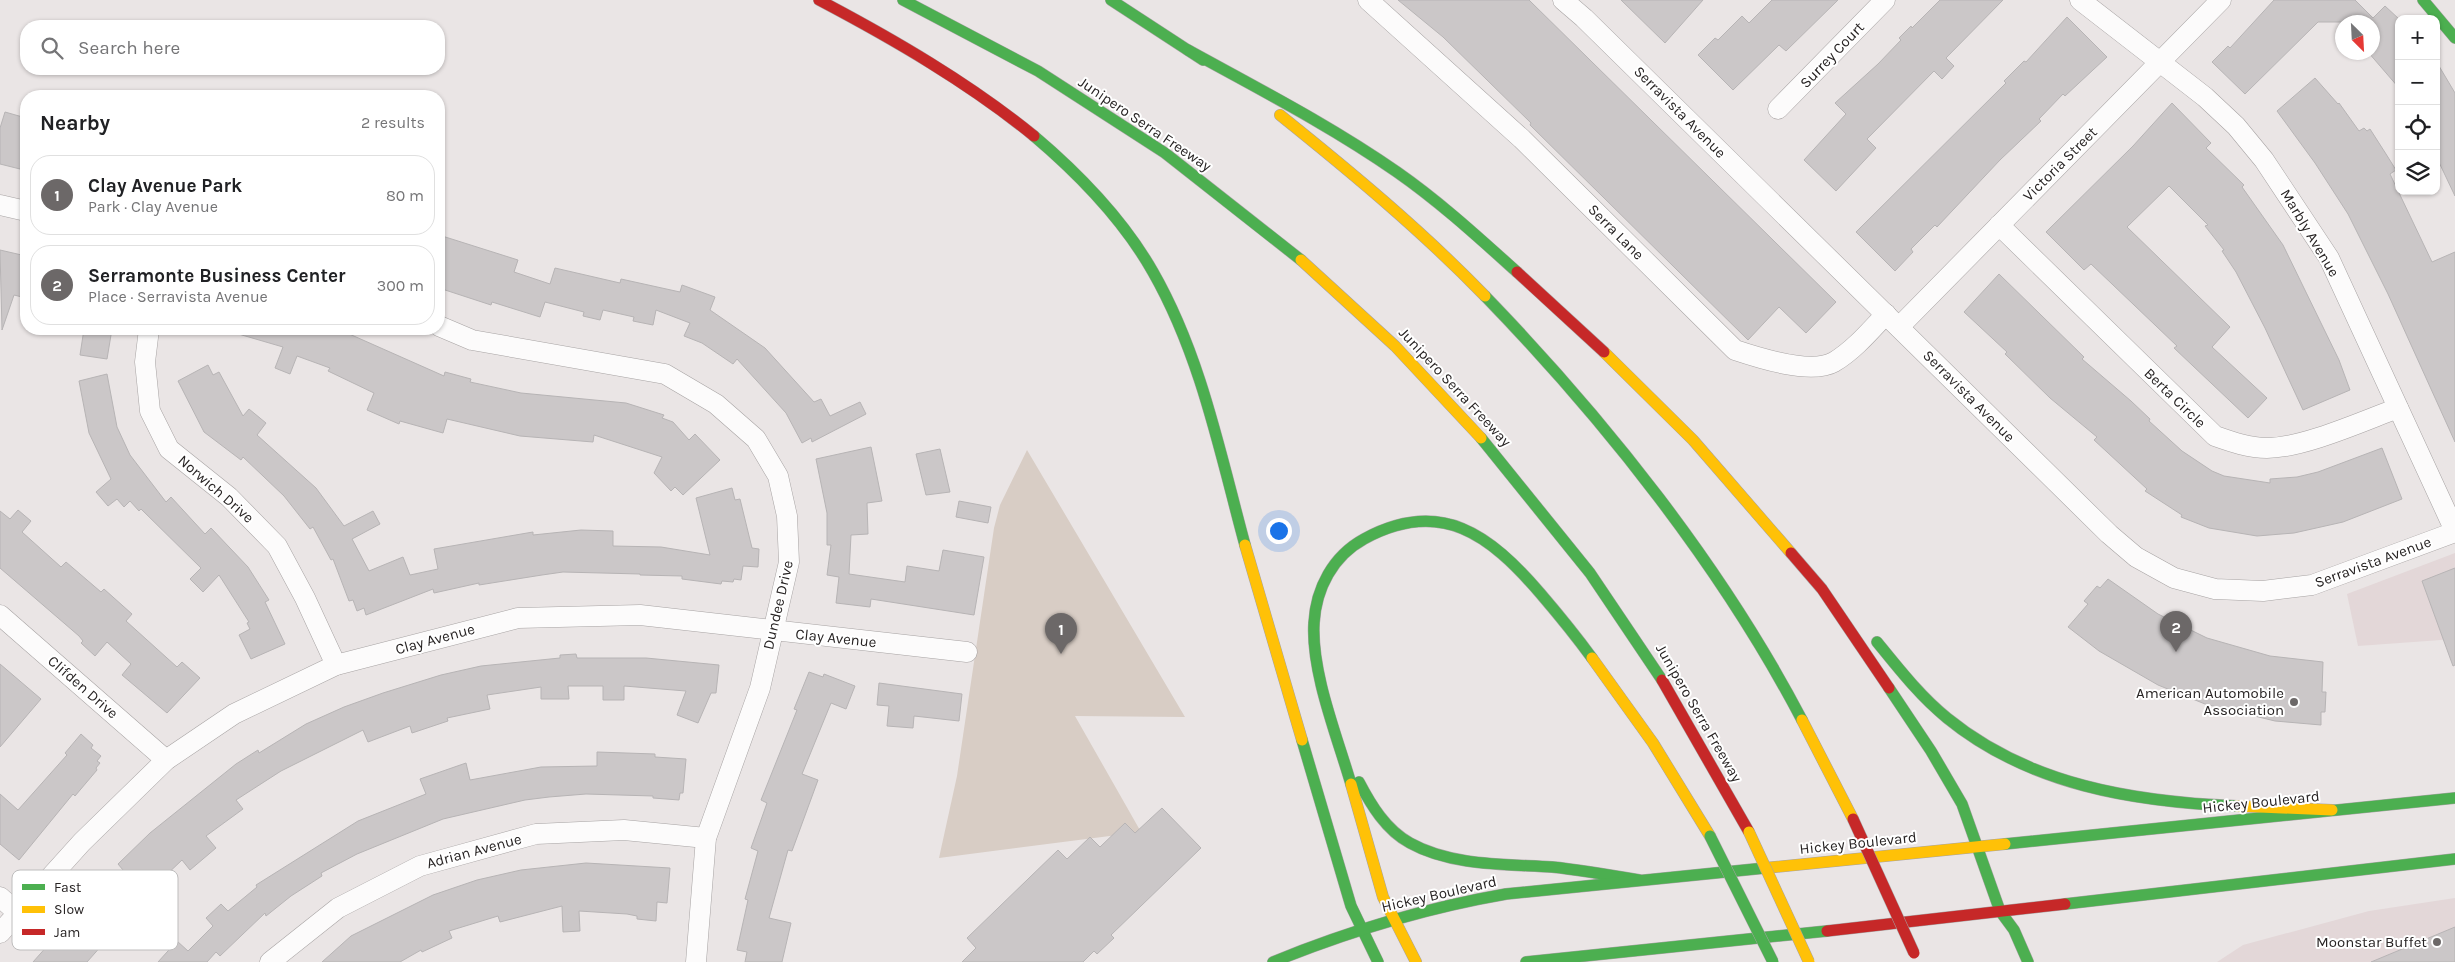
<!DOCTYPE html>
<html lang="en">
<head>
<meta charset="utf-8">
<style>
  :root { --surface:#fff; --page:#f2f2f2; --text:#202124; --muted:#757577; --line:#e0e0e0; --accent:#6c6868 }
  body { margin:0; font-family:Karla,sans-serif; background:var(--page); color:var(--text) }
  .controls { position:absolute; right:15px; top:15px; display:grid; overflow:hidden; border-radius:10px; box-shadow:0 1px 4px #0004 }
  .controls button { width:45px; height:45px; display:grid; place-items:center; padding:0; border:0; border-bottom:1px solid var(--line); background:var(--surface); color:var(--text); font:25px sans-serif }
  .compass { position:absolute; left:2335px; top:15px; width:45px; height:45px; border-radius:50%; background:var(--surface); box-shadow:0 1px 4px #0004; rotate:156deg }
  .you { position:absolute; left:1278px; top:530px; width:18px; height:18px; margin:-12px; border:4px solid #fff; border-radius:50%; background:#1a73e8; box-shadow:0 0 0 8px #1a73e833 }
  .badge { display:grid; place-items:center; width:32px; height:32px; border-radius:50%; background:var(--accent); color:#fff; font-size:16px; font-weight:700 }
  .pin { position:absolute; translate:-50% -41px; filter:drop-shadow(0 1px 2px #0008) }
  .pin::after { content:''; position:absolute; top:26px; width:18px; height:15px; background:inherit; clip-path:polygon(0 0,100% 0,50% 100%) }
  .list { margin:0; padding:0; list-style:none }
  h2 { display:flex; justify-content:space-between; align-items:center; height:65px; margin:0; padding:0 20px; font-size:21px }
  h2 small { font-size:16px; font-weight:400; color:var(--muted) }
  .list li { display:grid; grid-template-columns:32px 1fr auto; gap:15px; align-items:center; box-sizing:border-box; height:80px; margin:0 10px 10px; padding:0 10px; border:1px solid var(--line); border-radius:20px }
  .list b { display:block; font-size:19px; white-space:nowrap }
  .list p { margin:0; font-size:16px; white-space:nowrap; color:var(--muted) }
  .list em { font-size:16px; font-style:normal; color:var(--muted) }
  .icon { flex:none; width:28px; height:28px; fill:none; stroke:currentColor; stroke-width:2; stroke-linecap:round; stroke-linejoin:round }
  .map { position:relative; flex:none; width:2455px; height:962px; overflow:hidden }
  .search { position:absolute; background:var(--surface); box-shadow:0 1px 4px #0004; left:20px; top:20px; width:425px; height:55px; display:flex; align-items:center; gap:12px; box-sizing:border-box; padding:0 18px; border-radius:20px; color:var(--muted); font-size:19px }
  .panel { position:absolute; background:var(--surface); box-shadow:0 1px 4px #0004; left:20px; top:90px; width:425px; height:245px; border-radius:20px }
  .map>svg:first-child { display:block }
</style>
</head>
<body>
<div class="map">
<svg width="2455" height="962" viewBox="0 0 2455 962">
  <rect width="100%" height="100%" fill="#eae5e5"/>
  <g fill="#e3d7d8">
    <polygon points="2455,553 2455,639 2358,646 2347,594"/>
    <polygon points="2455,898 2455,962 2217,962 2243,945 2369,911"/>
  </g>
  <polygon fill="#d8cdc5" points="1027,450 1185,717 1075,716 1141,832 939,858 957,776 994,528 1000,505"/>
  <g fill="#cbc7c8" stroke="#b7b4b5">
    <polygon points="1398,0 1529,0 1836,302 1806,333 1779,307 1748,340 1530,125 1531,123 1443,37"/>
    <polygon points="1621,0 1703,0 1665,43"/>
    <polygon points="1772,0 1838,0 1786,51 1779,45 1733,90 1698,55 1715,38 1718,40 1742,16 1749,23"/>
    <polygon points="1940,0 2003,0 1946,58 1954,66 1942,79 1934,71 1867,139 1876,148 1836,191 1804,160 1846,114 1835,103 1878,64 1901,40 1899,38 1911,26 1912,28"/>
    <polygon points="2274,0 2355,0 2373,18 2385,6 2399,19 2399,88 2368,52 2372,52 2372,22 2318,22 2245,94 2212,62 2228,46 2230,48"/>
    <polygon points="2067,17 2107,57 2065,96 2063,94 2039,119 2041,121 2000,160 1937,227 1935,225 1911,249 1913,252 1895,271 1856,232 2006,83 2004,81 2024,61 2026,62"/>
    <polygon points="2436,61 2455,93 2455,196 2436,156"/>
    <polygon points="2315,78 2338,104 2339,103 2359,131 2364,128 2367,131 2370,129 2386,154 2396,170 2390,174 2432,262 2455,252 2455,442 2388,294 2348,214 2315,163 2277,111"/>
    <polygon points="2172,103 2211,143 2206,148 2244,185 2242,187 2283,245 2339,360 2350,390 2303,410 2265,328 2236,272 2222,251 2224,250 2205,226 2208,225 2169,186 2127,227 2230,327 2212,347 2267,398 2248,418 2174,348 2177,346 2091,264 2084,270 2046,232 2133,146"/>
    <polygon points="5,112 26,118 26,149 20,169 0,164 0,128"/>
    <polygon points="439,235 518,260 514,272 550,284 555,268 620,283 621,279 680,292 682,285 715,297 710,310 765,348 814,402 821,399 830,416 860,402 866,414 812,442 811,438 802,443 786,413 737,359 733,364 702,343 684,336 690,323 656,310 653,325 633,321 634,317 603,310 600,320 583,316 584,312 545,302 540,317 492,302 491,305 439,288"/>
    <polygon points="0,250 26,256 26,298 14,295 2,330"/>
    <polygon points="1999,274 2084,357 2082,359 2131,401 2150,419 2149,421 2182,451 2212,471 2224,476 2270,483 2270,479 2297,477 2318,472 2382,448 2402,499 2343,522 2294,533 2257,536 2209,528 2181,517 2182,515 2145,491 2147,489 2094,440 2097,437 2050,398 2005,354 2007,352 1964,312"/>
    <polygon points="84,329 112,329 107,359 80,355"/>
    <polygon points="235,329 338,329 444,376 445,372 471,379 470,382 521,393 626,403 664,415 662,418 673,422 689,440 695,434 720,460 683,495 675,487 671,491 654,473 662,457 594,435 593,442 520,436 447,419 443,433 400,421 399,424 367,410 374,393 328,371 330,368 297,356 290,374 275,368 283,347 235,333"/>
    <polygon points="208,365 213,375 219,372 243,416 249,409 266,423 257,435 316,488 344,526 373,511 380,524 352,539 369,571 403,557 410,575 438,569 434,549 533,532 533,535 581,530 613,531 613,546 661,547 710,555 696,498 732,488 735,500 740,499 752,548 759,549 758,567 743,566 741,580 734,579 733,582 722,581 721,584 682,579 682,576 640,575 640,574 563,572 542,575 479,585 479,583 434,593 433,589 366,615 364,608 357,611 353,600 349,601 333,559 331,560 313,527 310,529 284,496 243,457 241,460 204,432 178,381"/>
    <polygon points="107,374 117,427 130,455 166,502 171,497 205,534 211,528 248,567 269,600 265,602 285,644 251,659 239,635 250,629 247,623 249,622 219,575 203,592 190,579 201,568 141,509 139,511 130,501 124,507 117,499 108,506 96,492 111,479 89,433 79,381"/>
    <polygon points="871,447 882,501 867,503 868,534 851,535 849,574 905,582 907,566 939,571 943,550 984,557 974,615 871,599 870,607 836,603 839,577 827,575 831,545 827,545 827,513 816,459"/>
    <polygon points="940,449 950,492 926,495 916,454"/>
    <polygon points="959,501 991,507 988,523 956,517"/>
    <polygon points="18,510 31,521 22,532 61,567 66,562 101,592 104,589 132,614 126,621 177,667 182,662 200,678 167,713 122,675 131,664 107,642 95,656 81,643 83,641 79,636 0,568 0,511 10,519"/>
    <polygon points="2455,568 2455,665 2453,666 2422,581"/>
    <polygon points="2108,579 2158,614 2207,638 2270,656 2323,662 2322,692 2326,692 2325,712 2321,712 2321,725 2275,721 2205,704 2158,685 2099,651 2068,627 2088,604 2084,601 2097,586 2100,588"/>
    <polygon points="576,654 577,658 646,658 719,665 716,693 711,693 698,723 677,715 686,691 624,686 624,700 603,700 603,686 568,686 569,699 541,699 541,687 487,695 490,709 447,718 448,721 412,733 410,726 368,742 363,730 281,771 236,800 243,809 206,836 216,848 190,870 182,860 142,898 145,901 122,928 119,926 87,962 33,962 96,891 102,896 123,870 118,864 150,833 236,764 258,750 259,753 306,724 344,707 383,693 441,675 481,666 560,658 560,655"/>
    <polygon points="0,664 41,699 0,747"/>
    <polygon points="809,672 823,677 824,674 855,686 846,709 831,703 802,774 818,780 792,851 788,850 769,918 791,923 782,962 745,962 747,952 737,950 748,900 745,899 758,851 751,848 767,803 761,800 797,710 794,709"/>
    <polygon points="879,683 962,694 959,721 914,716 913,728 887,726 889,706 877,705"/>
    <polygon points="81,734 93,745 91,748 101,756 97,761 100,763 96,768 97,770 75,796 73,794 19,860 0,844 0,794 18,810 67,755 65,753"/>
    <polygon points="597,752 655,754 655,757 686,759 683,793 680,793 679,800 653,798 653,796 586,794 549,797 525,800 443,819 357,854 321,873 322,876 291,896 266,916 265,913 220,956 216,952 207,962 158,962 177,941 188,951 213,926 206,918 221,904 228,911 257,887 256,885 358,821 426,794 420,779 466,763 470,780 541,767 597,766"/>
    <polygon points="1162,808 1201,848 1111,935 1114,938 1097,954 1094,951 1083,962 962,962 976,948 967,938 1058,850 1067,859 1090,837 1100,847 1125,823 1135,833"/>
    <polygon points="586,863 670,868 667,903 657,902 656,921 637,919 637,916 627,914 579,911 580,931 563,932 562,906 500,922 498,916 449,931 452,938 422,952 421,950 400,962 322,962 351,936 433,895 477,880 521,870"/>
    <polygon points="2455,927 2455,962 2371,962"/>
  </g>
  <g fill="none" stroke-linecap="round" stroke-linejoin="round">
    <g stroke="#a7a3a3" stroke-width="21">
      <g id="street">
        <path d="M1368,0L1522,139L1735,350C1759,358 1811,375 1834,362C1854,350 1870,331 1886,314"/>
        <polyline points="1563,0 1584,18 2109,534 2136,557 2174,578 2215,589 2263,591 2312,585 2455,532"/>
        <polyline points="2080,0 2205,97 2236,126 2264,160 2329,258 2455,531"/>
        <polyline points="1778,109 1885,0"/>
        <polyline points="0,205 26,211"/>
        <path d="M1999,225L2215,436C2232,442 2249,448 2267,448C2303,448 2363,421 2398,408"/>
        <polyline points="439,326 472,340 665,374 716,404 756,439 778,476 787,516 789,562 760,688 706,838 696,962"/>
        <polyline points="1899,327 2221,0"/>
        <polyline points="149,329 145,362 150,411 169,449 229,497 277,546 305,598 336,665"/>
        <polyline points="0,615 166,760"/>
        <polyline points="0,897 18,913"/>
        <polyline points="0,933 82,842 166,760 234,714 336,665 518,618 640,615 967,652"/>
        <polyline points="270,962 338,908 420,866 536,834 624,830 706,838"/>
      </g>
    </g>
    <g stroke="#a7a3a3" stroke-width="12">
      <g id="fast">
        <polyline points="903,0 1038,71 1165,153 1301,260"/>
        <polyline points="1111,0 1203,60"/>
        <polyline points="2423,0 2455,38"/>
        <path d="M1188,50C1259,89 1331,126 1397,172C1440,202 1478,237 1517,272"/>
        <path d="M1034,136C1080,175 1123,219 1153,272C1201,356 1220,453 1245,545"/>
        <path d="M1485,296C1605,420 1722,567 1802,720"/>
        <polyline points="1481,438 1590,573 1662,680"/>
        <path d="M1877,642C1899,669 1920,696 1947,718C2029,785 2134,802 2237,806"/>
        <polyline points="1889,688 1931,751 1962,804 2000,911 2014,930 2028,962"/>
        <polyline points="1302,740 1351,906 1378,962"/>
        <path d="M1359,782C1371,805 1386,830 1410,843C1451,866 1506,864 1552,867C1581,870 1610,875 1639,880"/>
        <path d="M1351,784C1337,736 1311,672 1314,623C1316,588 1333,556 1364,539C1441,497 1490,535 1540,593C1558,614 1576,636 1592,658"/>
        <polyline points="2005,844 2455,798"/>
        <polyline points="2065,904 2455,859"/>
        <path d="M1273,962C1349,931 1425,908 1506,894L1765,868"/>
        <polyline points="1526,962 1827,931"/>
      </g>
    </g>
    <g stroke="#a7a3a3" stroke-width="12">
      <g id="slow">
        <path d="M1280,115C1351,172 1421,230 1485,296"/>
        <polyline points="1301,260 1395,346 1481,438"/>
        <polyline points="1604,352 1693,440 1791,553"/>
        <polyline points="1245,545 1302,740"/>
        <polyline points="1592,658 1653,743 1710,836"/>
        <polyline points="1802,720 1853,819"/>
        <polyline points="1351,784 1383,897 1416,962"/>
        <polyline points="2237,806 2332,810"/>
        <polyline points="1765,868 2005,844"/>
      </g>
    </g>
    <g stroke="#a7a3a3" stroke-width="12">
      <g id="jam">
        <path d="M819,0C893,39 969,83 1034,136"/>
        <polyline points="1517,272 1604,352"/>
        <polyline points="1791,553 1822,589 1889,688"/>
        <polyline points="1662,680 1749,832"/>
        <polyline points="1827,931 2065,904"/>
      </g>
    </g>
    <use href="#street" stroke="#fcfbfb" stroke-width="20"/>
    <use href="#fast" stroke="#4caf50" stroke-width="11"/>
    <use href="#slow" stroke="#ffc107" stroke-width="11"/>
    <use href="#jam" stroke="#c62828" stroke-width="11"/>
    <g stroke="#a7a3a3" stroke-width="12" stroke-linecap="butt">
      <polyline id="fast-bridge" points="1710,836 1773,962"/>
    </g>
    <g stroke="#a7a3a3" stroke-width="12" stroke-linecap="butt">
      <polyline id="slow-bridge" points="1749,832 1809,962"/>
    </g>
    <g stroke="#a7a3a3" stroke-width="12" stroke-linecap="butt">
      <polyline id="jam-bridge" points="1853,819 1914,953"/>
    </g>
    <use href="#fast-bridge" stroke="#4caf50" stroke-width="11"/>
    <use href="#slow-bridge" stroke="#ffc107" stroke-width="11"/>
    <use href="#jam-bridge" stroke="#c62828" stroke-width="11"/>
  </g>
  <g fill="#6c6868" stroke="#fff" stroke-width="2">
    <circle cx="2294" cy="702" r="5"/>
    <circle cx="2437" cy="942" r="5"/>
  </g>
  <g text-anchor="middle" stroke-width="4" stroke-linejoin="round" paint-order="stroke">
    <g font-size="15" fill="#282424" stroke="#fff">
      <text transform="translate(1832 55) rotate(-46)" y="5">Surrey Court</text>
      <text transform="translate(1680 112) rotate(45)" y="5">Serravista Avenue</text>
      <text transform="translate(1145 124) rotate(34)" y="5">Junipero Serra Freeway</text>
      <text transform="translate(2060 164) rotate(-45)" y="5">Victoria Street</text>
      <text transform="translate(1616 232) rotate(45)" y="5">Serra Lane</text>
      <text transform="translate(2310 233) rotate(59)" y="5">Marbly Avenue</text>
      <text transform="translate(1455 387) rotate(47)" y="5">Junipero Serra Freeway</text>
      <text transform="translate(1969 396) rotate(45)" y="5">Serravista Avenue</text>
      <text transform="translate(2175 398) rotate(44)" y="5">Berta Circle</text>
      <text transform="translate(216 489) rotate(41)" y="5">Norwich Drive</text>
      <text transform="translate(2373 562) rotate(-20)" y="5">Serravista Avenue</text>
      <text transform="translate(778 605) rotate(-77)" y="5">Dundee Drive</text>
      <text transform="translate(836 638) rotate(6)" y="5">Clay Avenue</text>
      <text transform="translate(435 639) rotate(-15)" y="5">Clay Avenue</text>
      <text transform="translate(83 687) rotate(41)" y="5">Clifden Drive</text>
      <text transform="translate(1699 713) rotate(60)" y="5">Junipero Serra Freeway</text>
      <text transform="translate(2261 802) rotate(-6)" y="5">Hickey Boulevard</text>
      <text transform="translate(1858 843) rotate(-6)" y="5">Hickey Boulevard</text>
      <text transform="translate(474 851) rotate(-15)" y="5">Adrian Avenue</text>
      <text transform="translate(1439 894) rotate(-13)" y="5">Hickey Boulevard</text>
    </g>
    <g font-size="15" fill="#282424" stroke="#fff" text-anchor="end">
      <text x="2284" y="698">American Automobile<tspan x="2284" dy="17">Association</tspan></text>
      <text x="2427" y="947">Moonstar Buffet</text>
    </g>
  </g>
  <rect x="12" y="870" width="166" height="80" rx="8" fill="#fff" stroke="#bebdbd" stroke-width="1"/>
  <rect x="22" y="884" width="23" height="6" fill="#4caf50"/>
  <rect x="22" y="906" width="23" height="7" fill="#ffc107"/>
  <rect x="22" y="929" width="23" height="6" fill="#c62828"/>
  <g font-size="14" fill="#282424">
    <text x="54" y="892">Fast</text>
    <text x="54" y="914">Slow</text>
    <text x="54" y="937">Jam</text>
  </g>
</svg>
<div class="controls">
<button>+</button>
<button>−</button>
<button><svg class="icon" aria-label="locate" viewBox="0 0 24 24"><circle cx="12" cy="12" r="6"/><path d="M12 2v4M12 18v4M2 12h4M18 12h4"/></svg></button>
<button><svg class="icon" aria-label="layers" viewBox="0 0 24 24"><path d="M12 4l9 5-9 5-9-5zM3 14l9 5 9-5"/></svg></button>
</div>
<svg class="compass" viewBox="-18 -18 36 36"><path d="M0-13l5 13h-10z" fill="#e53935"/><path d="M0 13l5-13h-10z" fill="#757577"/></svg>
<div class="you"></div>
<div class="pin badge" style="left:1061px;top:654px">1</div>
<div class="pin badge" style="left:2176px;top:652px">2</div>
<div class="search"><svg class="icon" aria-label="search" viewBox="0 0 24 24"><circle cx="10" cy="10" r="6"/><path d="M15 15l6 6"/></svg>Search here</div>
<section class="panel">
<h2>Nearby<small>2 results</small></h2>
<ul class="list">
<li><span class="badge">1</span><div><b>Clay Avenue Park</b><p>Park · Clay Avenue</p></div><em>80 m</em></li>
<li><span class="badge">2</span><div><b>Serramonte Business Center</b><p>Place · Serravista Avenue</p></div><em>300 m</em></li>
</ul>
</section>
</div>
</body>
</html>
